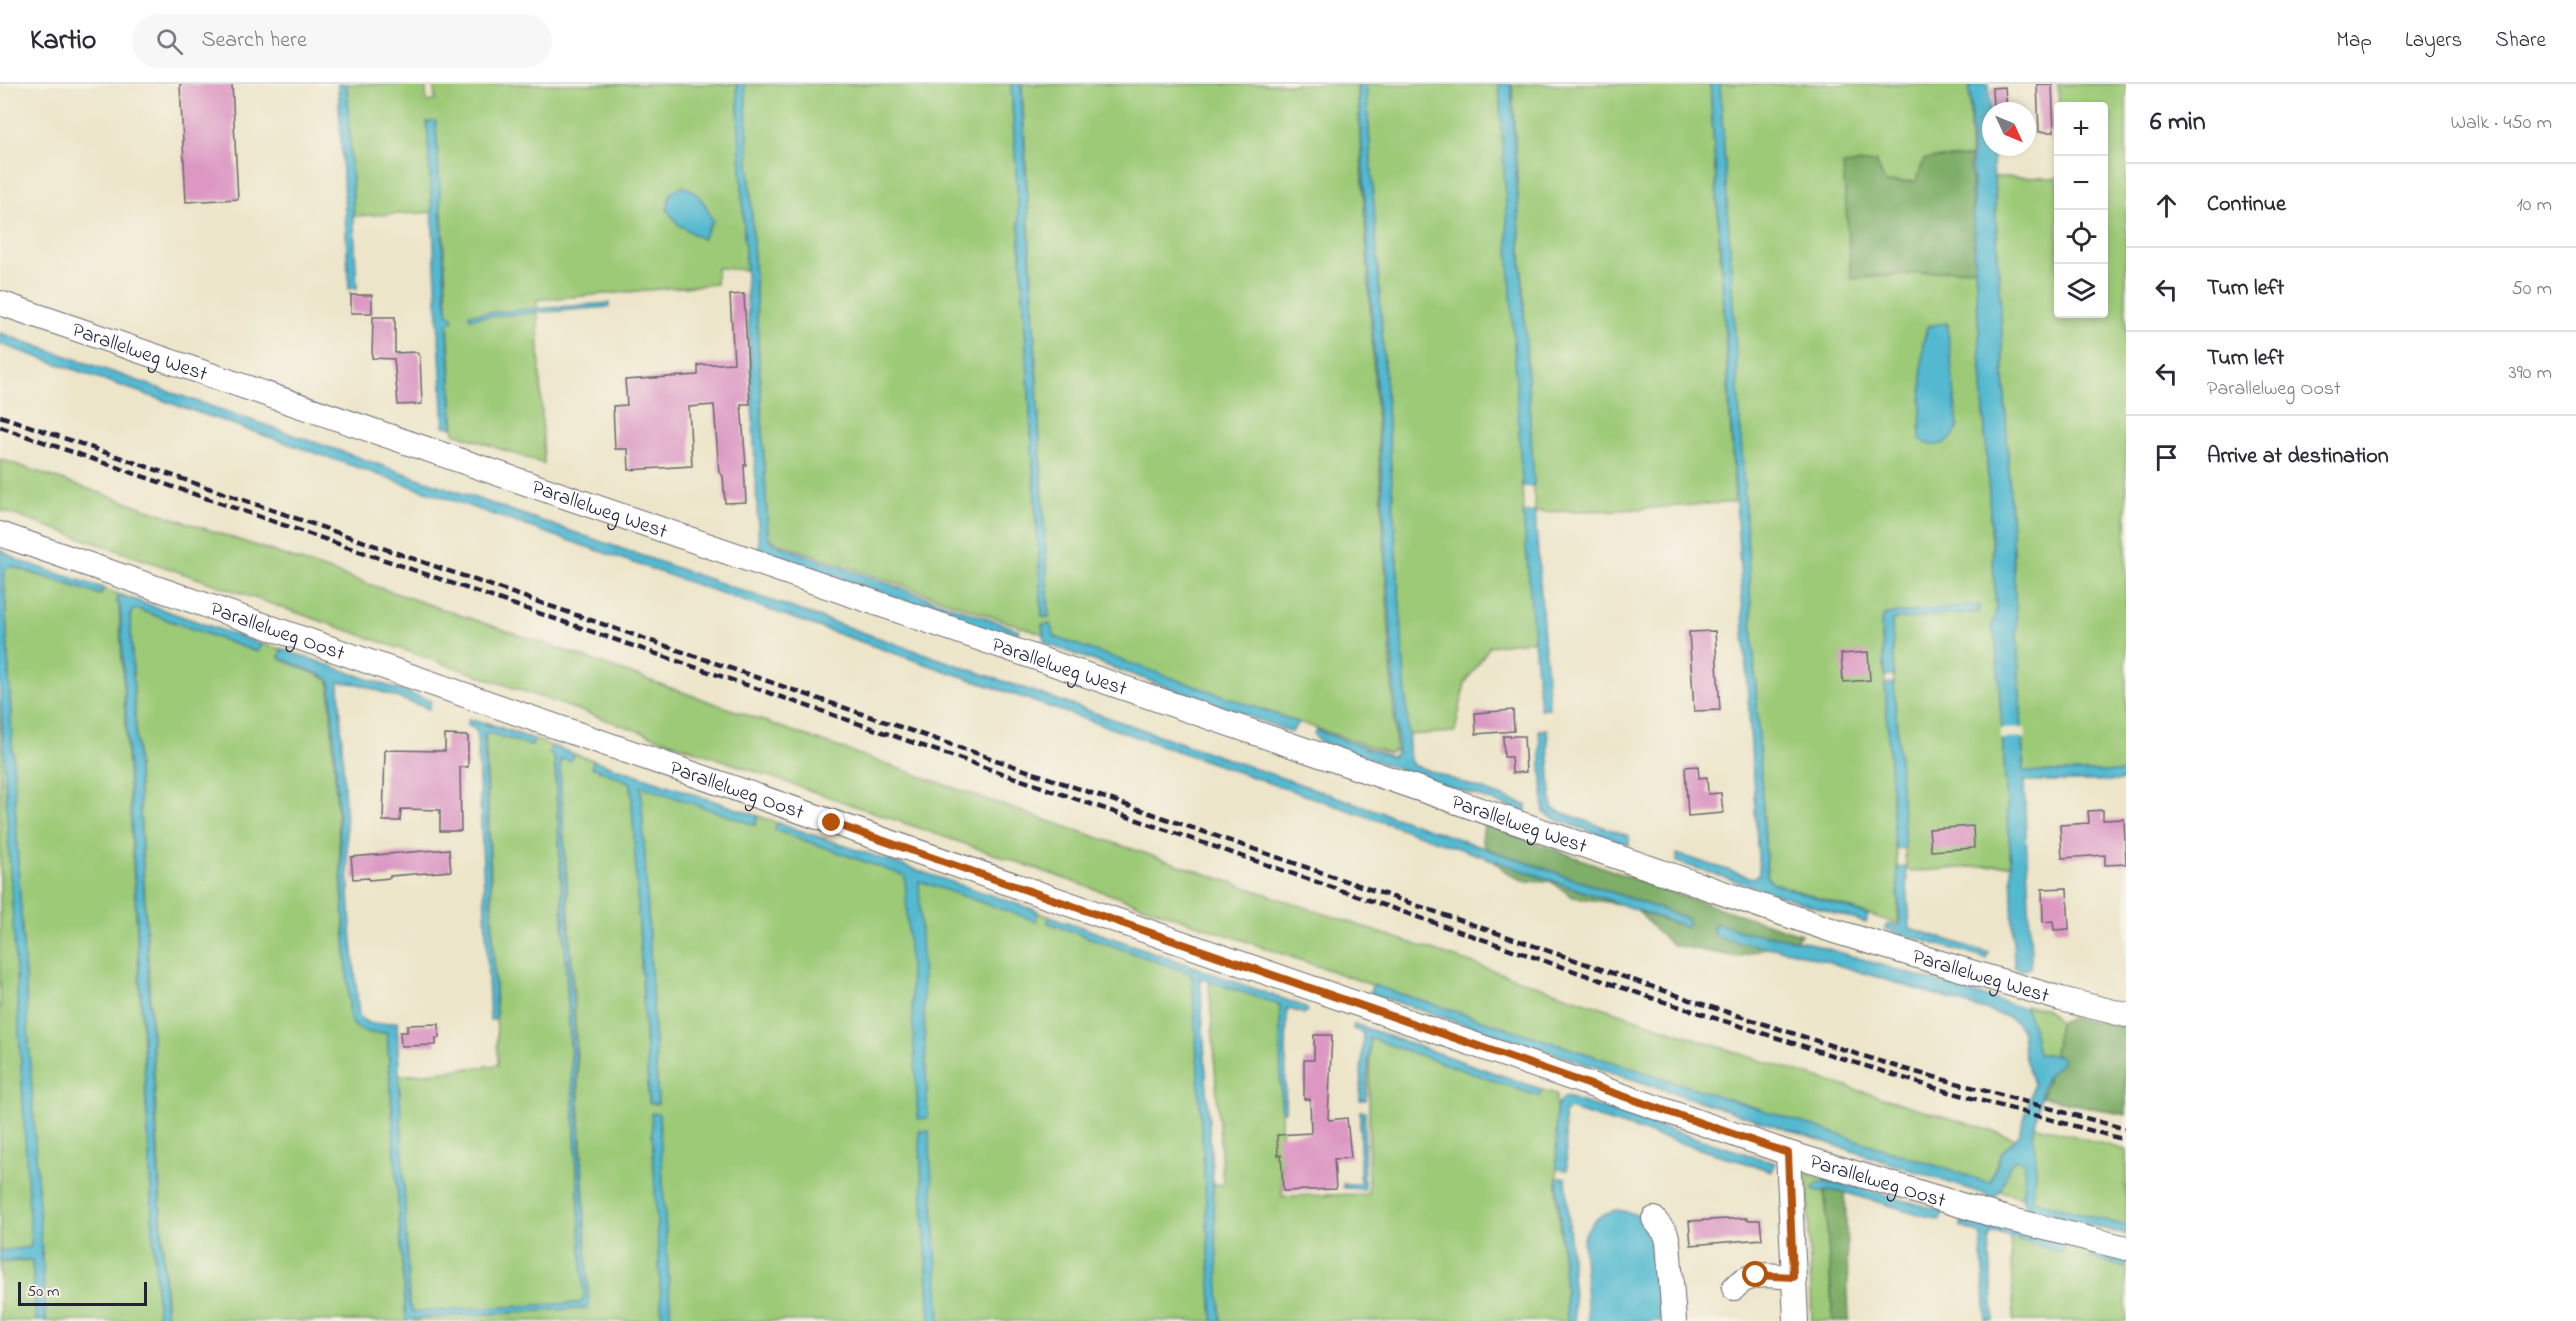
<!DOCTYPE html>
<html lang="en">
<head>
<meta charset="utf-8">
<style>
  :root { --surface:#fff; --page:#f7f7f7; --text:#2b2b33; --muted:#7c7c81; --line:#e1e1e2 }
  body { margin:0; font-family:"Indie Flower",sans-serif; background:var(--page); color:var(--text) }
  .controls { position:absolute; right:18px; top:18px; display:grid; overflow:hidden; border-radius:6px; box-shadow:0 3px 9px #0003 }
  .controls button { width:54px; height:54px; display:grid; place-items:center; padding:0; border:0; border-bottom:2px solid var(--line); background:var(--surface); color:var(--text); font:30px sans-serif }
  .compass { position:absolute; left:1982px; top:18px; width:54px; height:54px; border-radius:50%; background:var(--surface); box-shadow:0 3px 9px #0003; rotate:134deg }
  .scale { position:absolute; left:18px; bottom:15px; width:129px; box-sizing:border-box; padding-left:6px; border:3px solid #22223b; border-top:0; font-size:16px; line-height:21px; white-space:nowrap; color:#22223b; -webkit-text-stroke:4px #f7f3e8; paint-order:stroke }
  .stop { position:absolute; width:18px; height:18px; margin:-14px; border:4px solid #b45309; border-radius:50%; background:#fff }
  .stop.end { background:#b45309; border-color:#fff; box-shadow:0 2px 6px #0008 }
  .list { margin:0; padding:0; list-style:none }
  h2 { display:flex; justify-content:space-between; align-items:center; height:78px; margin:0; padding:0 24px; font-size:26px }
  h2 small { font-size:20px; font-weight:400; color:var(--muted) }
  .list li { display:grid; grid-template-columns:39px 1fr auto; gap:18px; align-items:center; box-sizing:border-box; height:84px; padding:0 24px; border-top:2px solid var(--line) }
  .list b { display:block; font-size:22px; white-space:nowrap }
  .list p { margin:0; font-size:20px; white-space:nowrap; color:var(--muted) }
  .list em { font-size:20px; font-style:normal; color:var(--muted) }
  .icon { flex:none; width:33px; height:33px; fill:none; stroke:currentColor; stroke-width:2; stroke-linecap:round; stroke-linejoin:round }
  .map { position:relative; flex:none; width:2126px; height:1237px; overflow:hidden }
  header { display:flex; align-items:center; gap:36px; box-sizing:border-box; height:84px; padding:0 30px; background:var(--surface); border-bottom:2px solid var(--line) }
  header strong { font-size:28px }
  nav { display:flex; gap:33px; margin-inline-start:auto; font-size:21px }
  .search { width:420px; height:54px; background:var(--page); display:flex; align-items:center; gap:15px; box-sizing:border-box; padding:0 21px; border-radius:33px; color:var(--muted); font-size:22px }
  main { display:flex }
  aside { flex:1; background:var(--surface) }
  .map>svg:first-child { display:block }
</style>
</head>
<body>
<header>
<strong>Kartio</strong>
<div class="search"><svg class="icon" aria-label="search" viewBox="0 0 24 24"><circle cx="10" cy="10" r="6"/><path d="M15 15l6 6"/></svg>Search here</div>
<nav><a>Map</a><a>Layers</a><a>Share</a></nav>
</header>
<main>
<div class="map">
<svg width="2126" height="1237" viewBox="0 0 2126 1237">
  <rect width="100%" height="100%" fill="#f7f3e8"/>
  <filter id="ink" filterUnits="userSpaceOnUse"><feTurbulence type="fractalNoise" baseFrequency=".0167" numOctaves="2"/><feDisplacementMap in="SourceGraphic" scale="12" xChannelSelector="R" yChannelSelector="G"/><feConvolveMatrix kernelMatrix="1 2 1 2 8 2 1 2 1" color-interpolation-filters="sRGB"/></filter>
  <filter id="wash" filterUnits="userSpaceOnUse"><feTurbulence type="fractalNoise" baseFrequency=".008" numOctaves="4" result="noise"/><feDisplacementMap in="SourceGraphic" scale="24" xChannelSelector="R" yChannelSelector="G"/><feGaussianBlur stdDeviation="1.35" result="paint"/><feColorMatrix in="noise" values="0 0 0 0 0 0 0 0 0 0 0 0 0 0 0 0 0 1.4 0 .05"/><feComposite in="paint" operator="in"/></filter>
  <g filter="url(#wash)">
    <rect width="100%" height="100%" fill="#ede5c9"/>
    <g fill="#9dca77" stroke="#607659" stroke-width="1.5" fill-rule="evenodd">
      <polygon points="347,0 425,0 427,18 435,17 434,0 737,0 746,186 717,184 716,200 537,216 544,380 454,349 442,128 354,132"/>
      <polygon points="745,0 1011,0 1042,533 1049,533 1022,0 1357,0 1396,666 1388,669 770,456 768,452"/>
      <polygon points="1366,0 1499,0 1521,360 1523,429 1535,556 1490,562 1465,599 1455,648 1408,651"/>
      <polygon points="1512,0 1710,0 1735,418 1623,426 1535,428"/>
      <path d="M1720,0H1970V73L1924,75L1917,97L1885,99L1876,78L1851,195L1975,184L1996,525L1992,544L1996,557L2011,780L1911,788L1906,783L1890,540L1892,536L1896,535L1978,528L1979,522L1889,530L1883,533L1881,539L1898,792V840L1773,799L1767,792ZM1948,240V247L1922,302L1923,260L1927,243Z"/>
      <polygon points="2058,0 2126,0 2126,688 2024,689 1994,93 2058,94 2058,230 2104,230 2104,22 2059,22"/>
      <polygon points="0,375 566,567 1022,728 1756,975 2015,1054 2001,1069 1989,1099 1372,901 0,426"/>
      <polygon points="10,482 101,511 103,504 118,510 117,518 119,522 158,1237 46,1237 18,780 4,487"/>
      <path d="M137,525L257,568L261,560L282,565L279,574L329,596L350,936C360,950 371,950 387,949L406,1237H167L130,534L132,527Z"/>
      <polygon points="0,605 32,1163 0,1167"/>
      <polygon points="485,638 552,662 550,669 554,672 584,1214 583,1219 579,1219 412,1228 409,1220 399,992 498,981"/>
      <polygon points="574,670 593,676 592,683 631,699 649,1019 658,1020 641,701 755,741 758,732 1199,884 1214,1117 1213,1101 1223,1100 1209,896 1280,921 1282,1112 1368,1110 1370,950 1556,1010 1557,1115 1568,1237 413,1237 421,1234 589,1224 574,909 560,688 561,675 571,676"/>
      <polygon points="2025,922 2044,924 2059,938 2053,975 2042,1013 2035,1013 2029,934"/>
      <polygon points="2034,1041 2126,1066 2126,1142 1997,1106 2008,1072"/>
      <polygon points="1807,1089 1824,1094 1833,1237 1812,1237"/>
      <polygon points="2010,1153 2062,1168 2065,1159 2126,1177 2126,1237 2014,1237"/>
      <polygon points="32,1176 36,1237 0,1237 0,1179"/>
    </g>
    <g fill="#7eae68" stroke="#506852" stroke-width="1.5">
      <polygon points="1970,73 1975,184 1851,195 1843,81 1876,78 1885,99 1917,97 1924,75"/>
      <polygon points="1484,740 1685,813 1801,850 1795,856 1740,847 1717,839 1713,844 1713,850 1727,856 1767,863 1738,873 1673,861 1657,848 1638,827 1685,843 1686,834 1485,764 1482,756"/>
      <path d="M1495,777L1619,820L1573,813L1550,797C1527,800 1510,795 1495,777Z"/>
      <polygon points="2070,934 2126,942 2126,1031 2042,1013 2053,976 2059,938"/>
      <polygon points="1824,1094 1845,1100 1849,1237 1833,1237"/>
    </g>
    <g fill="#52b9d0" stroke="#3a6e86" stroke-width="1.5">
      <polygon points="338,0 347,0 357,204 349,205"/>
      <polygon points="737,0 745,0 768,452 775,460 1019,546 1014,556 759,465"/>
      <polygon points="1011,0 1021,0 1049,533 1042,533"/>
      <polygon points="1358,0 1366,0 1410,676 1413,681 1526,721 1526,729 1318,657 1314,650 1316,646 1391,673 1398,667"/>
      <polygon points="1499,0 1511,0 1534,402 1522,402"/>
      <polygon points="1710,0 1720,0 1767,792 1773,799 1868,831 1866,839 1677,778 1677,770 1753,794 1759,790"/>
      <polygon points="1970,0 1989,0 2024,688 2126,688 2126,697 2024,697 2031,874 2030,884 2022,886 2014,883 2011,780 1996,557 1992,544 1996,525 1975,184"/>
      <polygon points="436,37 446,219 448,230 453,232 453,237 448,239 448,250 453,344 444,342 427,38"/>
      <path d="M682,102C700,108 706,120 713,137L702,155L679,141L667,126L670,110Z"/>
      <polygon points="609,219 609,223 470,234 469,230"/>
      <path d="M1947,239L1958,343C1952,360 1934,367 1920,355L1923,260L1928,242Z"/>
      <polygon points="0,249 1686,834 1689,839 1686,843 0,260"/>
      <polygon points="1535,428 1549,624 1540,625 1523,429"/>
      <polygon points="0,466 20,477 103,504 101,511 11,482 4,487 18,780 46,1237 36,1237 32,1176 0,1177 0,1167 31,1163 0,605"/>
      <polygon points="118,510 261,560 257,568 137,525 132,527 130,533 166,1237 158,1237 120,522 117,518"/>
      <polygon points="1979,521 1979,528 1892,536 1894,591 1885,592 1881,539 1883,533 1889,530"/>
      <polygon points="1050,540 1055,553 1298,638 1292,648 1050,561 1044,557 1042,541"/>
      <path d="M282,565L431,617L429,625L359,600L339,598L351,847L359,932C368,944 384,939 397,938L409,1220L413,1228L579,1219L584,1214L555,675L549,669L552,662L574,670L571,677L561,675L560,688L589,1224L421,1234L406,1237L387,949C371,949 360,951 350,936L331,602L329,596L323,592L279,574Z"/>
      <polygon points="1894,599 1905,764 1895,765 1885,600"/>
      <polygon points="469,635 534,655 532,662 489,649 484,650 496,936 490,936 477,649 475,645 467,641"/>
      <polygon points="1547,645 1552,723 1555,726 1629,752 1629,761 1555,735 1544,728 1539,646"/>
      <polygon points="593,676 758,732 755,741 641,702 658,1020 649,1019 631,699 592,683"/>
      <polygon points="777,739 1038,827 1036,837 919,797 928,1034 918,1035 905,792 775,746"/>
      <polygon points="1906,783 1910,844 1989,869 1987,875 1885,845 1887,840 1897,842 1900,840 1897,784"/>
      <polygon points="1050,832 1306,923 1307,927 1304,930 1287,924 1285,1027 1281,1026 1280,921 1200,894 1221,1237 1213,1237 1192,890 1048,839"/>
      <path d="M1717,839L1740,847L1802,857L2026,925L2032,940L2038,970L2058,971L2063,977L2046,993L2042,1004L2033,1052L2036,1076L2033,1116L2126,1142V1151L2025,1122C2018,1107 2028,1093 2024,1078L2017,1075C2003,1082 2007,1107 1993,1113L1369,909L1373,901L1990,1099L2001,1069L2020,1049L2031,1010L2033,1000L2024,971L2022,946L2016,938L2008,933L1795,868L1727,856L1713,850V844Z"/>
      <polygon points="1354,940 1541,1005 1540,1013 1370,954 1366,1016 1360,1016 1363,949 1353,945"/>
      <polygon points="1566,1013 1775,1079 1772,1087 1569,1025 1564,1030 1567,1086 1557,1085 1556,1025 1560,1017"/>
      <polygon points="1360,1027 1365,1027 1364,1105 1343,1104 1343,1100 1360,1100"/>
      <polygon points="651,1029 659,1030 671,1237 662,1237"/>
      <polygon points="919,1047 929,1047 940,1237 930,1237"/>
      <polygon points="1557,1094 1566,1094 1575,1237 1567,1237"/>
      <polygon points="1819,1098 1856,1103 1942,1127 1943,1130 1939,1136 1840,1107 1815,1107 1813,1104"/>
      <path d="M1616,1126C1656,1129 1655,1157 1657,1189C1658,1205 1659,1221 1661,1237H1588L1583,1154C1590,1138 1599,1130 1616,1126Z"/>
      <polygon points="1962,1135 2065,1159 2063,1169 1997,1149 1991,1150 1989,1155 1994,1237 1986,1237 1981,1153 1978,1149 1961,1143"/>
      <polygon points="2092,1167 2126,1176 2126,1183 2090,1174"/>
    </g>
    <polygon fill="#ede5c9" points="2025,644 2026,654 2000,655 2000,645"/>
    <g id="blocks">
      <g fill="#dc98c3">
        <polygon points="180,0 232,0 238,115 186,118"/>
        <polygon points="2037,0 2052,0 2054,48 2039,48"/>
        <polygon points="2005,3 2007,27 1993,27 1992,4"/>
        <polygon points="744,210 750,320 741,320 746,381 744,381 746,418 725,419 723,392 719,388 714,321 689,323 692,382 629,386 628,365 615,365 613,322 627,321 625,296 698,291 698,281 734,279 730,211"/>
        <rect x="351" y="211" width="21" height="18"/>
        <polygon points="373,233 395,233 395,269 416,268 420,272 422,320 398,321 394,275 372,274"/>
        <polygon points="1715,547 1720,626 1694,627 1689,548"/>
        <polygon points="1868,568 1870,596 1843,598 1841,570"/>
        <polygon points="1513,626 1514,647 1476,650 1475,629"/>
        <polygon points="445,651 468,652 468,683 460,683 461,747 440,747 440,726 401,725 400,737 383,737 385,666 445,667"/>
        <polygon points="1503,652 1524,652 1526,688 1512,689 1511,673 1504,673"/>
        <polygon points="1698,682 1699,694 1707,693 1708,710 1721,709 1723,729 1688,732 1685,683"/>
        <polygon points="2103,726 2103,736 2124,735 2126,780 2105,781 2105,771 2062,774 2060,741 2089,739 2088,727"/>
        <polygon points="1973,742 1974,764 1931,767 1929,745"/>
        <polygon points="449,765 451,787 390,792 390,794 369,796 369,794 353,795 351,773"/>
        <polygon points="2067,804 2069,845 2054,846 2053,837 2043,838 2042,805"/>
        <polygon points="439,940 439,954 436,954 436,961 401,962 400,948 407,948 407,941"/>
        <polygon points="1314,951 1332,951 1328,1034 1329,1036 1347,1034 1351,1074 1334,1075 1336,1105 1283,1107 1281,1071 1278,1071 1277,1051 1311,1049 1310,1015 1304,1015 1304,976 1314,976"/>
        <polygon points="1747,1134 1747,1136 1760,1136 1762,1155 1691,1161 1689,1137"/>
      </g>
    </g>
  </g>
  <g filter="url(#ink)">
    <use href="#blocks" fill-opacity="0" stroke="#69666d" stroke-width="1.5"/>
    <g fill="none" stroke-linecap="round" stroke-linejoin="round">
      <g stroke="#69666d" stroke-width="26">
        <g id="minor">
          <path id="s1" d="M0,219L1834,847L2061,915L2126,931"/>
          <path id="s2" d="M0,450L1788,1069L2004,1134L2126,1164"/>
          <polyline points="1788,1069 1796,1237"/>
          <polyline points="1654,1135 1666,1150 1668,1158 1674,1237"/>
          <path d="M1734,1204C1750,1186 1771,1192 1793,1193"/>
        </g>
      </g>
      <use href="#minor" stroke="#fff" stroke-width="24"/>
      <g stroke="#22223b" stroke-width="4.5" stroke-dasharray="9 4.5" stroke-linecap="butt">
        <polyline points="0,332 1708,922 1901,984 2126,1045"/>
        <polyline points="0,343 1655,915 1935,1004 2126,1056"/>
      </g>
    </g>
  </g>
  <g fill="none" stroke-linecap="round" stroke-linejoin="round" filter="url(#ink)">
    <polyline stroke="#b45309" stroke-width="8" points="832,739 1788,1069 1793,1193 1756,1191"/>
  </g>
  <g text-anchor="middle" stroke-width="4.5" stroke-linejoin="round" paint-order="stroke">
    <g font-size="21" fill="#22223b" stroke="#f7f3e8">
      <text dy="7" stroke="none"><textPath href="#s1" startOffset="148">Parallelweg West</textPath></text>
      <text dy="7" stroke="none"><textPath href="#s1" startOffset="634">Parallelweg West</textPath></text>
      <text dy="7" stroke="none"><textPath href="#s2" startOffset="294">Parallelweg Oost</textPath></text>
      <text dy="7" stroke="none"><textPath href="#s1" startOffset="1120">Parallelweg West</textPath></text>
      <text dy="7" stroke="none"><textPath href="#s2" startOffset="780">Parallelweg Oost</textPath></text>
      <text dy="7" stroke="none"><textPath href="#s1" startOffset="1606">Parallelweg West</textPath></text>
      <text dy="7" stroke="none"><textPath href="#s1" startOffset="2092">Parallelweg West</textPath></text>
      <text dy="7" stroke="none"><textPath href="#s2" startOffset="1986">Parallelweg Oost</textPath></text>
    </g>
  </g>
</svg>
<div class="controls">
<button>+</button>
<button>−</button>
<button><svg class="icon" aria-label="locate" viewBox="0 0 24 24"><circle cx="12" cy="12" r="6"/><path d="M12 2v4M12 18v4M2 12h4M18 12h4"/></svg></button>
<button><svg class="icon" aria-label="layers" viewBox="0 0 24 24"><path d="M12 4l9 5-9 5-9-5zM3 14l9 5 9-5"/></svg></button>
</div>
<svg class="compass" viewBox="-18 -18 36 36"><path d="M0-13l5 13h-10z" fill="#e53935"/><path d="M0 13l5-13h-10z" fill="#7c7c81"/></svg>
<div class="scale">50 m</div>
<div class="stop" style="left:1756px;top:1191px"></div>
<div class="stop end" style="left:832px;top:739px"></div>
</div>
<aside>
<h2>6 min<small>Walk · 450 m</small></h2>
<ul class="list">
<li><svg class="icon" aria-label="ahead" viewBox="0 0 24 24"><path d="M12 20V5M6 11l6-6 6 6"/></svg><div><b>Continue</b></div><em>10 m</em></li>
<li><svg class="icon" aria-label="left" viewBox="0 0 24 24"><path d="M17 20v-9H6M10 6l-5 5 5 5"/></svg><div><b>Turn left</b></div><em>50 m</em></li>
<li><svg class="icon" aria-label="left" viewBox="0 0 24 24"><path d="M17 20v-9H6M10 6l-5 5 5 5"/></svg><div><b>Turn left</b><p>Parallelweg Oost</p></div><em>390 m</em></li>
<li><svg class="icon" aria-label="arrive" viewBox="0 0 24 24"><path d="M6 21V4h12l-3 4 3 4H6"/></svg><div><b>Arrive at destination</b></div></li>
</ul>
</aside>
</main>
</body>
</html>
